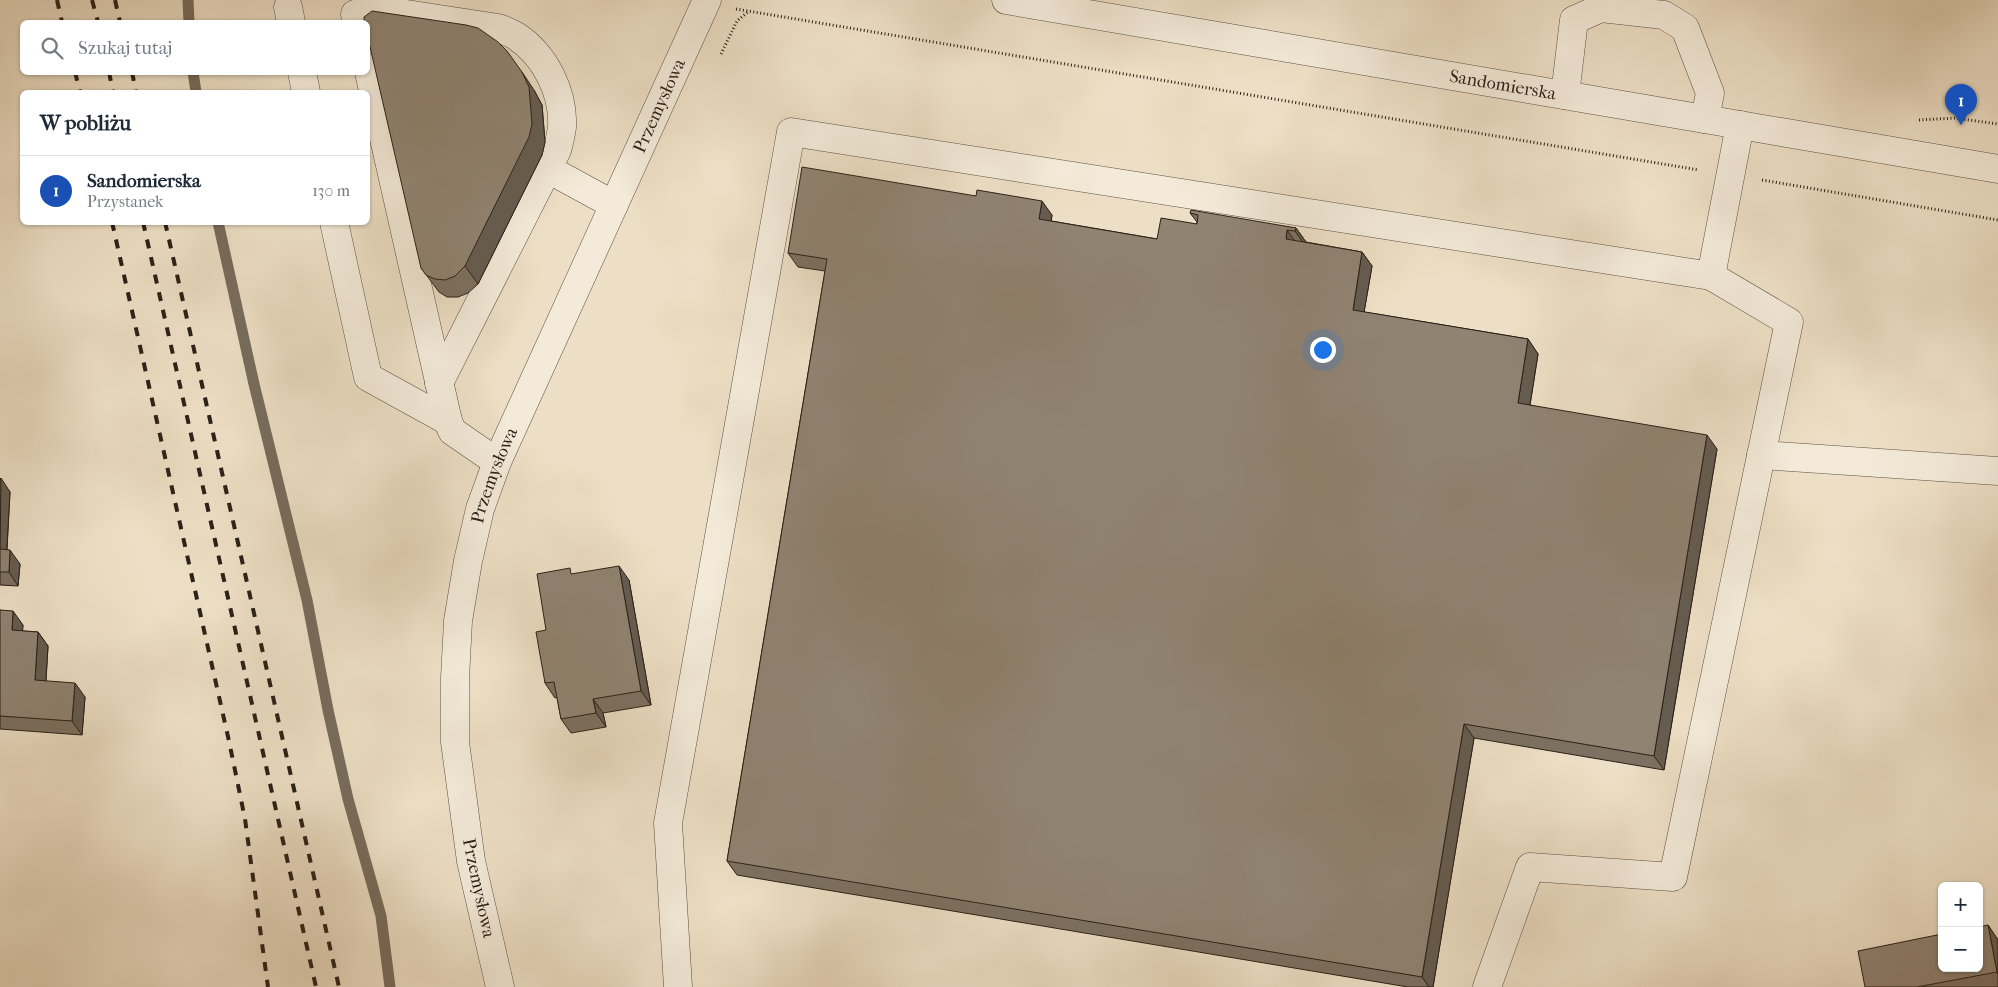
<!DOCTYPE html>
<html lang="pl">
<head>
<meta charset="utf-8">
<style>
  :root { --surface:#fff; --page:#f6f6f7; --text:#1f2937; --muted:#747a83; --line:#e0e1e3; --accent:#db2777 }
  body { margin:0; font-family:"IM FELL French Canon",serif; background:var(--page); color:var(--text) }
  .controls { position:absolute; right:15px; bottom:15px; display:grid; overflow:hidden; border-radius:8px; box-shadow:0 1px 4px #0004 }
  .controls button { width:45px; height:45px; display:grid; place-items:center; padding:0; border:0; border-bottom:1px solid var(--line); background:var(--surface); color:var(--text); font:25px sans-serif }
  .you { position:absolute; left:1322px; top:349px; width:18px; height:18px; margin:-12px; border:4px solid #fff; border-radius:50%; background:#1a73e8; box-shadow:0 0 0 8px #1a73e833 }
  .badge { display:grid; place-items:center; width:32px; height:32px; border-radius:50%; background:var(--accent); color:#fff; font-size:16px; font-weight:700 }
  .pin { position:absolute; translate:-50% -41px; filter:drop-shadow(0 1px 2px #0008) }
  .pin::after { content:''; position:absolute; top:26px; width:18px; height:15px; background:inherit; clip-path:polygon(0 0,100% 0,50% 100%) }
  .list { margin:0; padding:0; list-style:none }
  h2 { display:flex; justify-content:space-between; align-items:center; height:65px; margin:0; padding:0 20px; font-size:21px }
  h2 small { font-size:16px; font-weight:400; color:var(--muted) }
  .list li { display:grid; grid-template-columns:32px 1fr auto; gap:15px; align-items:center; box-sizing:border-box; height:70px; padding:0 20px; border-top:1px solid var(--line) }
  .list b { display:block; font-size:19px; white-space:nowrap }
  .list p { margin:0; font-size:16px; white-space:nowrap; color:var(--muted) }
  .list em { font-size:16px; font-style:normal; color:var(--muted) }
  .icon { flex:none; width:28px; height:28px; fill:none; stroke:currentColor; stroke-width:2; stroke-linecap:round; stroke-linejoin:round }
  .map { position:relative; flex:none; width:1998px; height:987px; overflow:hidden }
  .search { position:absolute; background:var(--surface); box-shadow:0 1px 4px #0004; left:20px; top:20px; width:350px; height:55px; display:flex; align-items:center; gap:12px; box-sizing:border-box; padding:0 18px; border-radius:8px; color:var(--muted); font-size:19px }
  .panel { position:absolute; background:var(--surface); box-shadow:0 1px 4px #0004; left:20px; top:90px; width:350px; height:135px; border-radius:8px }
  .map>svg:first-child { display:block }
</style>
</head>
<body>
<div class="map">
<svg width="1998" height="987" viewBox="0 0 1998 987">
  <rect width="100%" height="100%" fill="#eddfc5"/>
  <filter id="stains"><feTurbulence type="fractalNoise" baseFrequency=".004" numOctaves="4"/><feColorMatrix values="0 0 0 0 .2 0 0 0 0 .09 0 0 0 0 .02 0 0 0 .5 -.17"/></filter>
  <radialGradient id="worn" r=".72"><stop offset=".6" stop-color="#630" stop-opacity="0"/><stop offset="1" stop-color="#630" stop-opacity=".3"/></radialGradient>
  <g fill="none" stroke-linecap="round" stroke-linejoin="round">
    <g stroke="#786c5d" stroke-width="11">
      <polyline points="188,0 189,22"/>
      <polyline points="193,72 196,92"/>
      <polyline points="218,222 254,384 307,600 328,710 348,799 381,916 390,987"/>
    </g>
    <g stroke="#5c5044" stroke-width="29">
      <g id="minor">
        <path id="s1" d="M1006,0L1998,169"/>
        <polyline points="288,7 291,22"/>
        <path d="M357,22L355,14L373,9L498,28C504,30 511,33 516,36C545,55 564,93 562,127C561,135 559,143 557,150L439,383"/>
        <polyline points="368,68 448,421 452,431 497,462"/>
        <polyline points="302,72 306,92"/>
        <polyline points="1565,95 1574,20 1601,8 1664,15 1685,28 1710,93 1705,119"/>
        <polyline points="548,169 614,205"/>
        <polyline points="334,222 368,377 448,421"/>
        <polyline points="1761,455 1998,471"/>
        <path id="s2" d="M500,987L471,861L455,742V678L458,621L468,561L480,509L497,462L707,0"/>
        <polyline points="678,987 668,823 791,132 1711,276 1740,125"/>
        <polyline points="1487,987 1530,867 1673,877 1789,322 1711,276"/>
      </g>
    </g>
    <g stroke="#2b2019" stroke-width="3" stroke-dasharray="1 2.5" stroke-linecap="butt">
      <polyline points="736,9 1699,170"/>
      <polyline points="721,54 737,21 748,12"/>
      <polyline points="1919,120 1955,118 1998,124"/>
      <polyline points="1762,180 1998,220"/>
    </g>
    <use href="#minor" stroke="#f3ead9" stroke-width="28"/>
    <g stroke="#2b2019" stroke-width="4" stroke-dasharray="9 9" stroke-linecap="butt">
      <polyline points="57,0 62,22"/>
      <polyline points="92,0 98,22"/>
      <polyline points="115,0 120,22"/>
      <polyline points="75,72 80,92"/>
      <polyline points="109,72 113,92"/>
      <polyline points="132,72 136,92"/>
      <polyline points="112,222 229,741 245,819 268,987"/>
      <polyline points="143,222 316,987"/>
      <polyline points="165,222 339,987"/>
    </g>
  </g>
  <g fill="#7c7162" stroke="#2b2019">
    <polygon points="534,90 542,105 545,142 542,155 478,284 468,293 458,297 447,297 439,292 421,268"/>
    <polygon points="1190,213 1296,228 1306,242 1362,252 1372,266 1364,312 1528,339 1538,354 1530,405 1717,449 1664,770 1474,738 1433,987 1408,987 737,875 727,861 825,271 798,267 788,253 1052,215 1051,221 1157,239 1197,224 1197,222"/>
    <polygon points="0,478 10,492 7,550 20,564 18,586 0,585"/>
    <polygon points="574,574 629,580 651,705 603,713 606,727 571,733 561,719 557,697 555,698 545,683 546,630"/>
    <polygon points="0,610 23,625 22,631 38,632 48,646 46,681 85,697 82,735 0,729"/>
    <polygon points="1988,925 1998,940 1998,987 1865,987"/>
  </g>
  <g fill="#655c50" stroke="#2b2019">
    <polygon points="522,72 534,90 542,105 545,142 542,155 478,284 465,266"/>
    <polygon points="1042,201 1052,215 1049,233 1039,219"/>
    <polygon points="1296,228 1306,242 1305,245 1295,231"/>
    <polygon points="1287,230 1297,244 1286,239"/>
    <polygon points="1362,252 1372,266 1362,324 1353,310"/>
    <polygon points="1528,339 1538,354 1528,417 1518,403"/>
    <polygon points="1707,435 1717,449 1664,770 1654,756"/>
    <polygon points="1,478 10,492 6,563 0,555"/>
    <polygon points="10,550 20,564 18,586 9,572"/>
    <polygon points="619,566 629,580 651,705 641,691"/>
    <polygon points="13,611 23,625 22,644 12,630"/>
    <polygon points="38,632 48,646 45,694 35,680"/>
    <polygon points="75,683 85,697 82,735 72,721"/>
    <polygon points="593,699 603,713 606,727 596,713"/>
    <polygon points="1464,724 1474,738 1433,987 1429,987 1422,977"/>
    <polygon points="1988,925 1998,940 1998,974 1997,972"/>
  </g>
  <g fill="#908372" stroke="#2b2019">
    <polygon points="372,11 466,25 478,28 498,42 507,51 522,72 529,87 532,124 529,137 465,266 455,276 445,280 435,279 426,275 421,268 368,38 368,22 364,22 364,17"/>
    <polygon points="802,167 976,196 977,190 1042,201 1039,219 1157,239 1161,218 1197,224 1198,215 1190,213 1191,210 1296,228 1295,231 1287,230 1286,239 1362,252 1353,310 1528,339 1518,403 1707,435 1654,756 1464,724 1422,977 727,861 827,259 788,253"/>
    <polygon points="0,549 10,550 9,572 0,572"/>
    <polygon points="619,566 641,691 593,699 596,713 561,719 554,682 545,683 536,632 546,630 537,574 570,568 571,574"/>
    <polygon points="0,610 13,611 12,630 38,632 35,680 75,683 72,721 0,716"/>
    <polygon points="1988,925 1997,972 1917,987 1865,987 1858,951 1942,934 1942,968 1979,968 1979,927"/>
  </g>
  <g text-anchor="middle" stroke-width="5" stroke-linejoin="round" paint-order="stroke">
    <g font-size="18" fill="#2b2019" stroke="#f3ead9">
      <text dy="6" stroke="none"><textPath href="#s1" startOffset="504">Sandomierska</textPath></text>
      <text dy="6" stroke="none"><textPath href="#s2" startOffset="926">Przemysłowa</textPath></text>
      <text dy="6" stroke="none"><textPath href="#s2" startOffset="521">Przemysłowa</textPath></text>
      <text transform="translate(479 888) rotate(78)" y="6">Przemysłowa</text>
    </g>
  </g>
  <rect width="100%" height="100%" filter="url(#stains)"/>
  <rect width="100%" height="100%" fill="url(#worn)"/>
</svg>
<div class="controls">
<button>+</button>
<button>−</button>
</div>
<div class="you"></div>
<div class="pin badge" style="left:1961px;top:125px;background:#1a4fb4">1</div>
<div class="search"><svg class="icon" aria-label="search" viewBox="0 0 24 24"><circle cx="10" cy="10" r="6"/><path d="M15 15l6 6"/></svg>Szukaj tutaj</div>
<section class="panel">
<h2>W pobliżu<small></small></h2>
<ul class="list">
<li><span class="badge" style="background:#1a4fb4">1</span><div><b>Sandomierska</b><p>Przystanek</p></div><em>130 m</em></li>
</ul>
</section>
</div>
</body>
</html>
